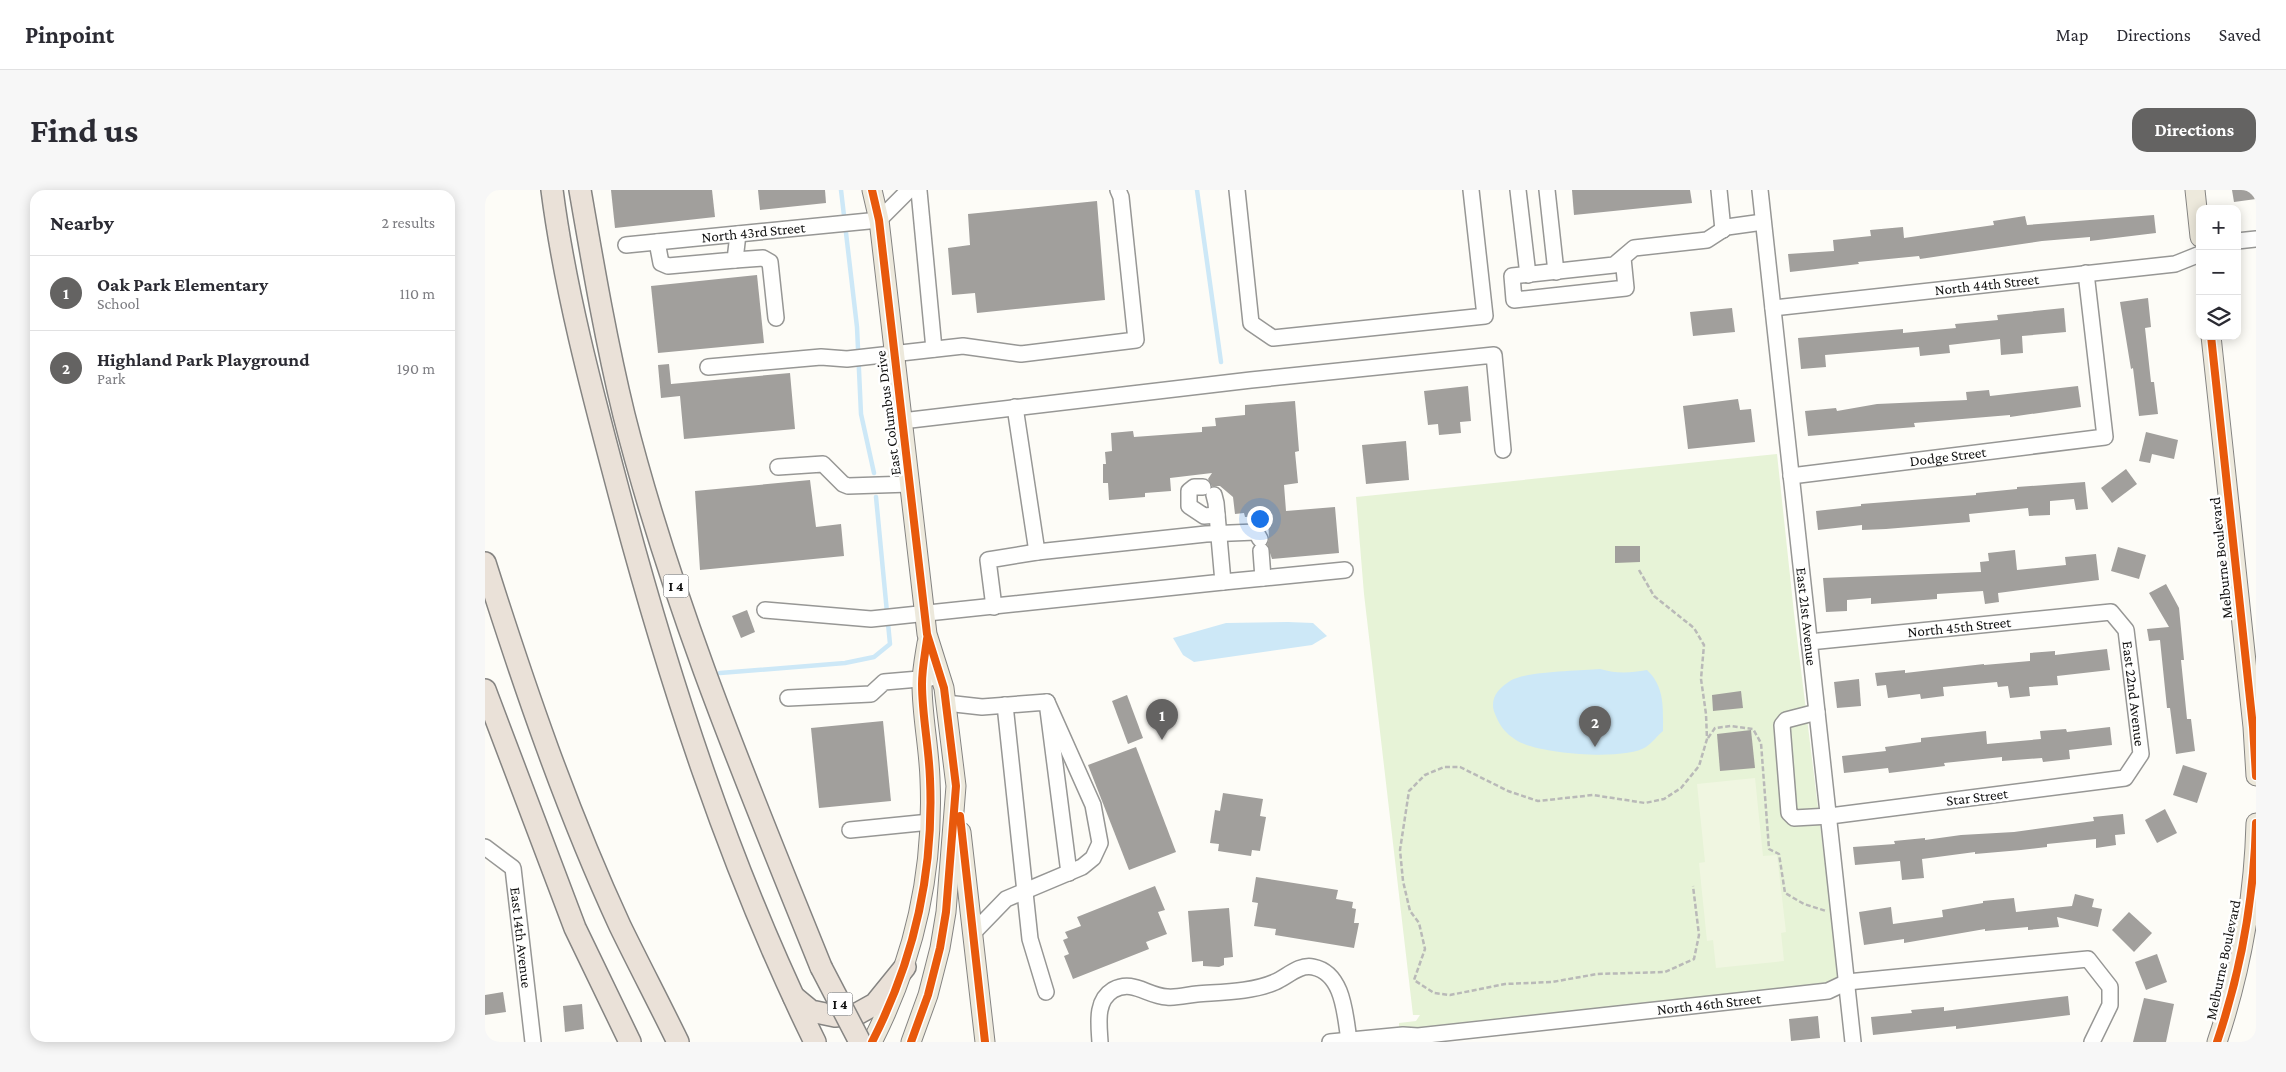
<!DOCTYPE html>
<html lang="en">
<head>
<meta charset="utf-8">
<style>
  :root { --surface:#fff; --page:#f7f7f7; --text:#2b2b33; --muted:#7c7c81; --line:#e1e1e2; --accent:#646362 }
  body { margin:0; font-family:"Crimson Pro",serif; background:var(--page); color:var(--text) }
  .controls { position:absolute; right:15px; top:15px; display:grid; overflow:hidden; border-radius:10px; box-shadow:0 2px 12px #0003 }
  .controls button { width:45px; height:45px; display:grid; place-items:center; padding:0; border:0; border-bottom:1px solid var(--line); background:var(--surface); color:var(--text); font:25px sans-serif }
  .you { position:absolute; left:774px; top:328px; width:18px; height:18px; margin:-12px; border:4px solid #fff; border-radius:50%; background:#1a73e8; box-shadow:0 0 0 8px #1a73e833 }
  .badge { display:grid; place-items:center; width:32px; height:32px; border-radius:50%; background:var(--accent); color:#fff; font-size:16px; font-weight:700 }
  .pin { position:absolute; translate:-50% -41px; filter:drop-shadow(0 1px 2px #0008) }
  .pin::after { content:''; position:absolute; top:26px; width:18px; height:15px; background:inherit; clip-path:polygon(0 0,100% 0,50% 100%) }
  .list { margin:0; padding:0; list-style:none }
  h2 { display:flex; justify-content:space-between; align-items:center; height:65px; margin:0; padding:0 20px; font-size:21px }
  h2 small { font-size:16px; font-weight:400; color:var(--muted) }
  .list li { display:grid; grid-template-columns:32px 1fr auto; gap:15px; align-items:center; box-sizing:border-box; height:75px; padding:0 20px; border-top:1px solid var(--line) }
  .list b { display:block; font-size:19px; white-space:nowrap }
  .list p { margin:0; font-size:16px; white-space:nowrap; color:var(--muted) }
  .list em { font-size:16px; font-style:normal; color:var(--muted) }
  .icon { flex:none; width:28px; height:28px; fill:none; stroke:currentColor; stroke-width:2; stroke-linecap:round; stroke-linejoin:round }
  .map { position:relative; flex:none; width:1771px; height:852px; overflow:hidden; border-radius:15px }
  header { display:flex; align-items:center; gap:30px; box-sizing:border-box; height:70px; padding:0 25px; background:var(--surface); border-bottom:1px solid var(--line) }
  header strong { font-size:24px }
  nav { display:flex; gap:28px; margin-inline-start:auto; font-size:18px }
  .intro { display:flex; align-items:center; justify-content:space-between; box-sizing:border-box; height:120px; padding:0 30px }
  h1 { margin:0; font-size:35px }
  .button { padding:12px 22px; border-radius:15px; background:var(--accent); color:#fff; font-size:18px; font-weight:700 }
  main { display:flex; gap:30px; padding:0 30px }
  aside { flex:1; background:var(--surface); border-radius:15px; box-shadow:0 2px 12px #0003 }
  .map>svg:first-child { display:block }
</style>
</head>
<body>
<header>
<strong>Pinpoint</strong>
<nav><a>Map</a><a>Directions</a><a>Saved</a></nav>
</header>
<div class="intro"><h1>Find us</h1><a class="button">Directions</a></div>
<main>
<aside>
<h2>Nearby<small>2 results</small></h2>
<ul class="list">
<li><span class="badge">1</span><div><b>Oak Park Elementary</b><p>School</p></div><em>110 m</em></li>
<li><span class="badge">2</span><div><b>Highland Park Playground</b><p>Park</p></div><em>190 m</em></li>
</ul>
</aside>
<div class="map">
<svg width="1771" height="852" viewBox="0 0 1771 852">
  <rect width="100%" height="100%" fill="#fdfcf7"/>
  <polygon fill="#e7f3d7" points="1292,264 1309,423 1354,788 1341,793 933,839 914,838 914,833 931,831 935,825 928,825 879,404 871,307"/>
  <polygon fill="#f0f6e1" points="1270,588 1278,666 1292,665 1301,742 1296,743 1299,771 1231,778 1228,750 1222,751 1214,673 1220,672 1212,594"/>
  <g fill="#cde8f7">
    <polygon points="803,432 828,433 842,446 827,455 709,472 698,465 688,448 741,433"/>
    <path d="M1115,479C1132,484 1145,483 1162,480C1180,497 1178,518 1178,541C1172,546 1167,553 1161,557C1140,571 1052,564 1031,550C1020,543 1015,536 1010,524C1004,510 1012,499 1025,491C1041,481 1094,481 1115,479Z"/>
  </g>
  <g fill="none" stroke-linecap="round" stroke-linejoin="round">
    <g stroke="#cde8f7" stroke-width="4.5">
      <polyline points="356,0 372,137 376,224 389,283"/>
      <polyline points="712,0 736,172"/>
      <polyline points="235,483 360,473 389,467 405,454 391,307"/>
    </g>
  </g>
  <g fill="#a19f9c">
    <polygon points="126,0 227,0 230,27 130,38"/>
    <polygon points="273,0 340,0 341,13 275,20"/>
    <polygon points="1087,0 1205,0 1207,13 1089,25"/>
    <polygon points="1747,0 1771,0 1771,9 1749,12"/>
    <polygon points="612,11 620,110 492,123 490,103 467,105 463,58 485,55 483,24"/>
    <polygon points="1669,25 1671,43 1605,51 1605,47 1557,51 1435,69 1434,66 1373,72 1374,74 1305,82 1303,64 1349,61 1348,50 1386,46 1385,40 1418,37 1419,48 1509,35 1508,31 1540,26 1542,35"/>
    <polygon points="272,85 279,153 173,163 166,96"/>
    <polygon points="1663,108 1666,137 1660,138 1666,192 1669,192 1673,224 1654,226 1648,178 1646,179 1635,112"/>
    <polygon points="1247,118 1250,142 1208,146 1205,122"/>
    <polygon points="1579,118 1581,142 1537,146 1538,163 1516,165 1515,149 1464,155 1465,163 1435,166 1434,157 1340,165 1341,177 1316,179 1313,148 1418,139 1418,143 1471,138 1470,134 1513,130 1512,125"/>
    <polygon points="184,174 186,194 305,183 310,239 199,249 195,206 176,208 173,175"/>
    <polygon points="983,196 986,231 975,232 976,243 954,245 953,234 943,235 939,201"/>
    <polygon points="1593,196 1596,217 1525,227 1525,225 1429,233 1430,237 1323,246 1320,221 1351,218 1352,221 1392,214 1482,210 1481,202 1504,200 1505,206"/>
    <polygon points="1253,209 1255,220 1266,219 1270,252 1203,259 1198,216"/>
    <polygon points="810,211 814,261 810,262 813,293 799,295 801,321 850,317 854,363 787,369 782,354 784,350 783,326 760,327 759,323 750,324 748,307 735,296 727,296 723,289 727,283 685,288 686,301 660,303 660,307 624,310 623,293 618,293 618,274 621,274 620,262 627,261 626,243 648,241 649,247 717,242 717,237 731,236 730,228 760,225 760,215"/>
    <polygon points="1661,242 1693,250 1689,269 1667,264 1665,273 1654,271"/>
    <polygon points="921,251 924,290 881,294 877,255"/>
    <polygon points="1641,279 1652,294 1627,313 1616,298"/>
    <polygon points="325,290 331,337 356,334 359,366 215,380 210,301"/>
    <polygon points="1600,292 1603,319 1591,320 1589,309 1565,311 1565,325 1544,326 1543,318 1484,324 1485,332 1401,339 1377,340 1377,335 1333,340 1331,321 1376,316 1376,314 1491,305 1491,303 1532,299 1532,297"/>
    <polygon points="1130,356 1155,356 1155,372 1130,373"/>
    <polygon points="1633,357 1661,365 1654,389 1626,381"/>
    <polygon points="1530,360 1532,380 1581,375 1580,367 1611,364 1614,390 1513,403 1514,412 1500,414 1498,401 1452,404 1452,409 1386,414 1386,408 1362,410 1362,421 1341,422 1338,388 1496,382 1495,372 1504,371 1503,363"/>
    <polygon points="1681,394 1694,418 1699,470 1696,470 1702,529 1706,529 1710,561 1691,564 1685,518 1682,518 1675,450 1664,451 1662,439 1684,437 1664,403"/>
    <polygon points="262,420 270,442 256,448 247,426"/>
    <polygon points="1622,459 1625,480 1572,486 1573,495 1544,497 1545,506 1525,508 1523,496 1513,497 1512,492 1458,497 1459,506 1436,509 1435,504 1403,508 1401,495 1392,496 1390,483 1420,480 1420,483 1499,474 1499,475 1545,471 1545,463 1570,461 1570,465"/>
    <polygon points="1374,489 1376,516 1352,518 1349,492"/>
    <polygon points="1256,501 1258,518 1228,521 1227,505"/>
    <polygon points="642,505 658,548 643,554 627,511"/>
    <polygon points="398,531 406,611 334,618 326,538"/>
    <polygon points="1625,537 1627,555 1584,560 1585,569 1558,572 1557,568 1517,571 1517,567 1459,573 1460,576 1404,583 1403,578 1359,583 1357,566 1401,561 1400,557 1436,552 1436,548 1501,541 1502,554 1556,549 1555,541 1581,539 1582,542"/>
    <polygon points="1266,540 1270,578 1235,581 1232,544"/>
    <polygon points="651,557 691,662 644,680 603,575"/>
    <polygon points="1698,575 1722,583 1712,613 1688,605"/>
    <polygon points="738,603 778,609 775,626 781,627 775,661 767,660 766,666 733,661 734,654 725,653 730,620 735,621"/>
    <polygon points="1680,619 1692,643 1672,653 1660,630"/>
    <polygon points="1638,624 1640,644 1630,645 1631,655 1611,658 1611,649 1562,654 1562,657 1536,660 1490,664 1490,662 1437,669 1439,688 1417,690 1415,671 1370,675 1368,657 1410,654 1409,651 1440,648 1440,650 1476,645 1529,642 1609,631 1608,627"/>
    <polygon points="771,687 853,700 851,709 868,712 867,718 871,719 869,733 874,733 869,758 790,745 791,739 769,736 773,713 767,712"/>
    <polygon points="670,696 680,720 673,722 682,744 661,752 664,759 588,789 579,766 584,764 578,750 583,748 580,742 596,736 592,727"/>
    <polygon points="1590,704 1609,709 1607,717 1617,719 1613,737 1572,727 1574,737 1543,740 1543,737 1500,741 1500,739 1419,753 1419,749 1379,755 1374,722 1406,717 1408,734 1458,727 1457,720 1498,713 1498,711 1529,708 1531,722 1587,716"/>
    <polygon points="744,718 748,767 739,768 739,775 734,777 718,776 718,771 707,772 703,721"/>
    <polygon points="1644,722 1667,743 1649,762 1627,740"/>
    <polygon points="1672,764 1682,792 1661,800 1650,772"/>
    <polygon points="18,802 21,822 0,825 0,805"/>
    <polygon points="1583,806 1585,825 1471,839 1471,836 1388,845 1386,827 1427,823 1426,820 1459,817 1459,821"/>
    <polygon points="1659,808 1689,814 1681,852 1648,852"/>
    <polygon points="97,814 99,839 80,842 78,816"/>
    <polygon points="1333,826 1335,848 1306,851 1304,829"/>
  </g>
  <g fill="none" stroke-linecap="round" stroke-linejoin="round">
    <g stroke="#979795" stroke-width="18">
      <g id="minor">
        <polyline points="752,0 766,133 788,148 1000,126 986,0"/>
        <polyline points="1033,0 1043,85"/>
        <polyline points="1062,0 1071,82"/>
        <polyline points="1234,0 1238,40"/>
        <path id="s1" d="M1275,0L1368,852"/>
        <polyline points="434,1 449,159"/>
        <polyline points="1752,51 1771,49"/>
        <polyline points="172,52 176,73 183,76 250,70 253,44"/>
        <path id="s2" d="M141,55L394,30L424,0"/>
        <polyline points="1138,68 1141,98 1029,110 1027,86 1129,75 1149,58 1222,50 1242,37 1278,32"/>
        <polyline points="250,70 278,68 285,72 291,128"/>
        <path id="s3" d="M1288,118L1690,74L1715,64"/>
        <polyline points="223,177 336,167 362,169 478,156 536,164 651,150 636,7 633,0"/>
        <polyline points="530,217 552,362 721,344 771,342 775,349"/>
        <polyline points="417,231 766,190 1009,165 1018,260"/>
        <polyline points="293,277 338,274 358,294 363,296 425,294"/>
        <path id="s4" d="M1306,286L1620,247L1601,83"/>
        <polyline points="718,297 709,297 704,301 704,316 719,326 732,325"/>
        <polyline points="776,361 778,388"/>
        <polyline points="738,392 860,380"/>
        <polyline points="509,417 503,370 552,362"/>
        <polyline points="280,420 386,429 738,392 731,313 729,305"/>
        <path id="s5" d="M1324,452L1626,422L1641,440L1656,564L1640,588L1345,626L1309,628L1304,623L1297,535L1301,530L1332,522"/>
        <polyline points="303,508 386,504 399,492 446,488"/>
        <polyline points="461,513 497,517 562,512 584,683"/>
        <polyline points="520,515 545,749 561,802"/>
        <polyline points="365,640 445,632"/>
        <path id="s6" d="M0,657L28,678L48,852"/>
        <polyline points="488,743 521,709 597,677 608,668 615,653 608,615 562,512"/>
        <path d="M615,852C614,834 610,811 628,800C648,789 662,806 682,807C692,808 702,805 712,804C738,802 767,802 790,792C802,787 814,774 828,777C859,783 860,826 864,850"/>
        <path id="s7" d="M845,852L918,845L933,846L1343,801L1362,792L1603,769L1625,797V815L1607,852"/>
      </g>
    </g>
    <g stroke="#858482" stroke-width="21">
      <g id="major">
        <polyline points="387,0 394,30 442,444 459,498 471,596 461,722 455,758 443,805 426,852"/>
        <polyline points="1710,0 1715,47"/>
        <polyline points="1726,146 1768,537 1771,586"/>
        <polyline points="476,642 500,852"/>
        <path d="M387,852C429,770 449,681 445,589C444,557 437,526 437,494C437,480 440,466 442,453"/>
        <path d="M1732,852C1756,781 1769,708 1771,633"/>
      </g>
    </g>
    <g stroke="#858482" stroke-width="24">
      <g id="highway">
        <path d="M67,0C80,101 108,205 134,303C184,491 244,677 330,852"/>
        <path d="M95,0C108,75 121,151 139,225C187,415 263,596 336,777"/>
        <path d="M0,373C39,496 81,619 135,736C154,775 174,813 193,852"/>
        <polyline points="0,500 90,738 145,852"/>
        <polyline points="309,807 326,821 350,826 372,824 390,814 420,777"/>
      </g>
    </g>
    <g stroke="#b9b9b8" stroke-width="2.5" stroke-dasharray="5 2.5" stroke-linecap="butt">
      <polyline points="1154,380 1169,406 1209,438 1219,455 1216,489 1221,524 1222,549 1214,576 1196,598 1179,609 1160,613 1108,605 1053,611 1023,601 975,577 959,577 940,585 924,601 915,660 918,691 925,721 934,733 940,759 929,790 949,803 965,805 1020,794 1067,792 1112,784 1180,782 1209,769 1214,745 1208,696"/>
      <polyline points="1223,548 1230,538 1246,536 1268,539 1276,553 1284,659 1294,664 1300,703 1319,714 1341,721"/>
    </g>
    <use href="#minor" stroke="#fffffe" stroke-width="15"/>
    <use href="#major" stroke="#ede9dc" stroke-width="19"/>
    <use href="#highway" stroke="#eae1d8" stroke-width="21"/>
    <g stroke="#858482" stroke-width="24" stroke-linecap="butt">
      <polyline id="highway-bridge" points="336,777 375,852"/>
    </g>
    <use href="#highway-bridge" stroke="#eae1d8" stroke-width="21"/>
    <g stroke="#fff" stroke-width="11">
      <g id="cycleway">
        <polyline points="387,0 394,30 442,444 459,498 471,596 461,722 455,758 443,805 426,852"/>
        <polyline points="1726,146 1768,537 1771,586"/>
        <polyline points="475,626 500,852"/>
        <path d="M387,852C429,770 449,681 445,589C444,557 437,526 437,494C437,479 440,464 442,449"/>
        <path d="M1732,852C1756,781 1769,708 1771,633"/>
      </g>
    </g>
    <use href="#cycleway" stroke="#e8590c" stroke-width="8"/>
  </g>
  <g text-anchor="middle" stroke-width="5" stroke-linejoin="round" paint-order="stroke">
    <g fill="#fff" stroke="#585858" stroke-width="1">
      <rect x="178.5" y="384.5" width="25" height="23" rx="4"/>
      <rect x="342.5" y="802.5" width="25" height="23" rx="4"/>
    </g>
    <g font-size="14" font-weight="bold" fill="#111">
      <text x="191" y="401">I 4</text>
      <text x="355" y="819">I 4</text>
    </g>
    <g font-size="15" fill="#111" stroke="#fff">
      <text dy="5" stroke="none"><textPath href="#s2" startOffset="128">North 43rd Street</textPath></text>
      <text dy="5" stroke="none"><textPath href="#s3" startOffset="215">North 44th Street</textPath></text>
      <text transform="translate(403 223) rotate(-97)" y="5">East Columbus Drive</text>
      <text dy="5" stroke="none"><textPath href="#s4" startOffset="158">Dodge Street</textPath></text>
      <text transform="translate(1736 368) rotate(-96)" y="5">Melburne Boulevard</text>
      <text dy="5" stroke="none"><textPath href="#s1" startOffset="429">East 21st Avenue</textPath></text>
      <text dy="5" stroke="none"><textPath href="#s5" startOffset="151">North 45th Street</textPath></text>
      <text dy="5" stroke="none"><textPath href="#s5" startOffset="391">East 22nd Avenue</textPath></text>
      <text transform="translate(1492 607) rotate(-7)" y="5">Star Street</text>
      <text dy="5" stroke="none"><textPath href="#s6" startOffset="105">East 14th Avenue</textPath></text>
      <text transform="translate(1738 770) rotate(-78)" y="5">Melburne Boulevard</text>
      <text dy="5" stroke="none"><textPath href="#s7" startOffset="381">North 46th Street</textPath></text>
    </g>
  </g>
</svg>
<div class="controls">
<button>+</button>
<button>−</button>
<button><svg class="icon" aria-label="layers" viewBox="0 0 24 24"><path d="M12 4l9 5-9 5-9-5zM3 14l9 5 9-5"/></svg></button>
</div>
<div class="you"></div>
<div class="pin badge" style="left:677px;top:550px">1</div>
<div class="pin badge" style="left:1110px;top:557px">2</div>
</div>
</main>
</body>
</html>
